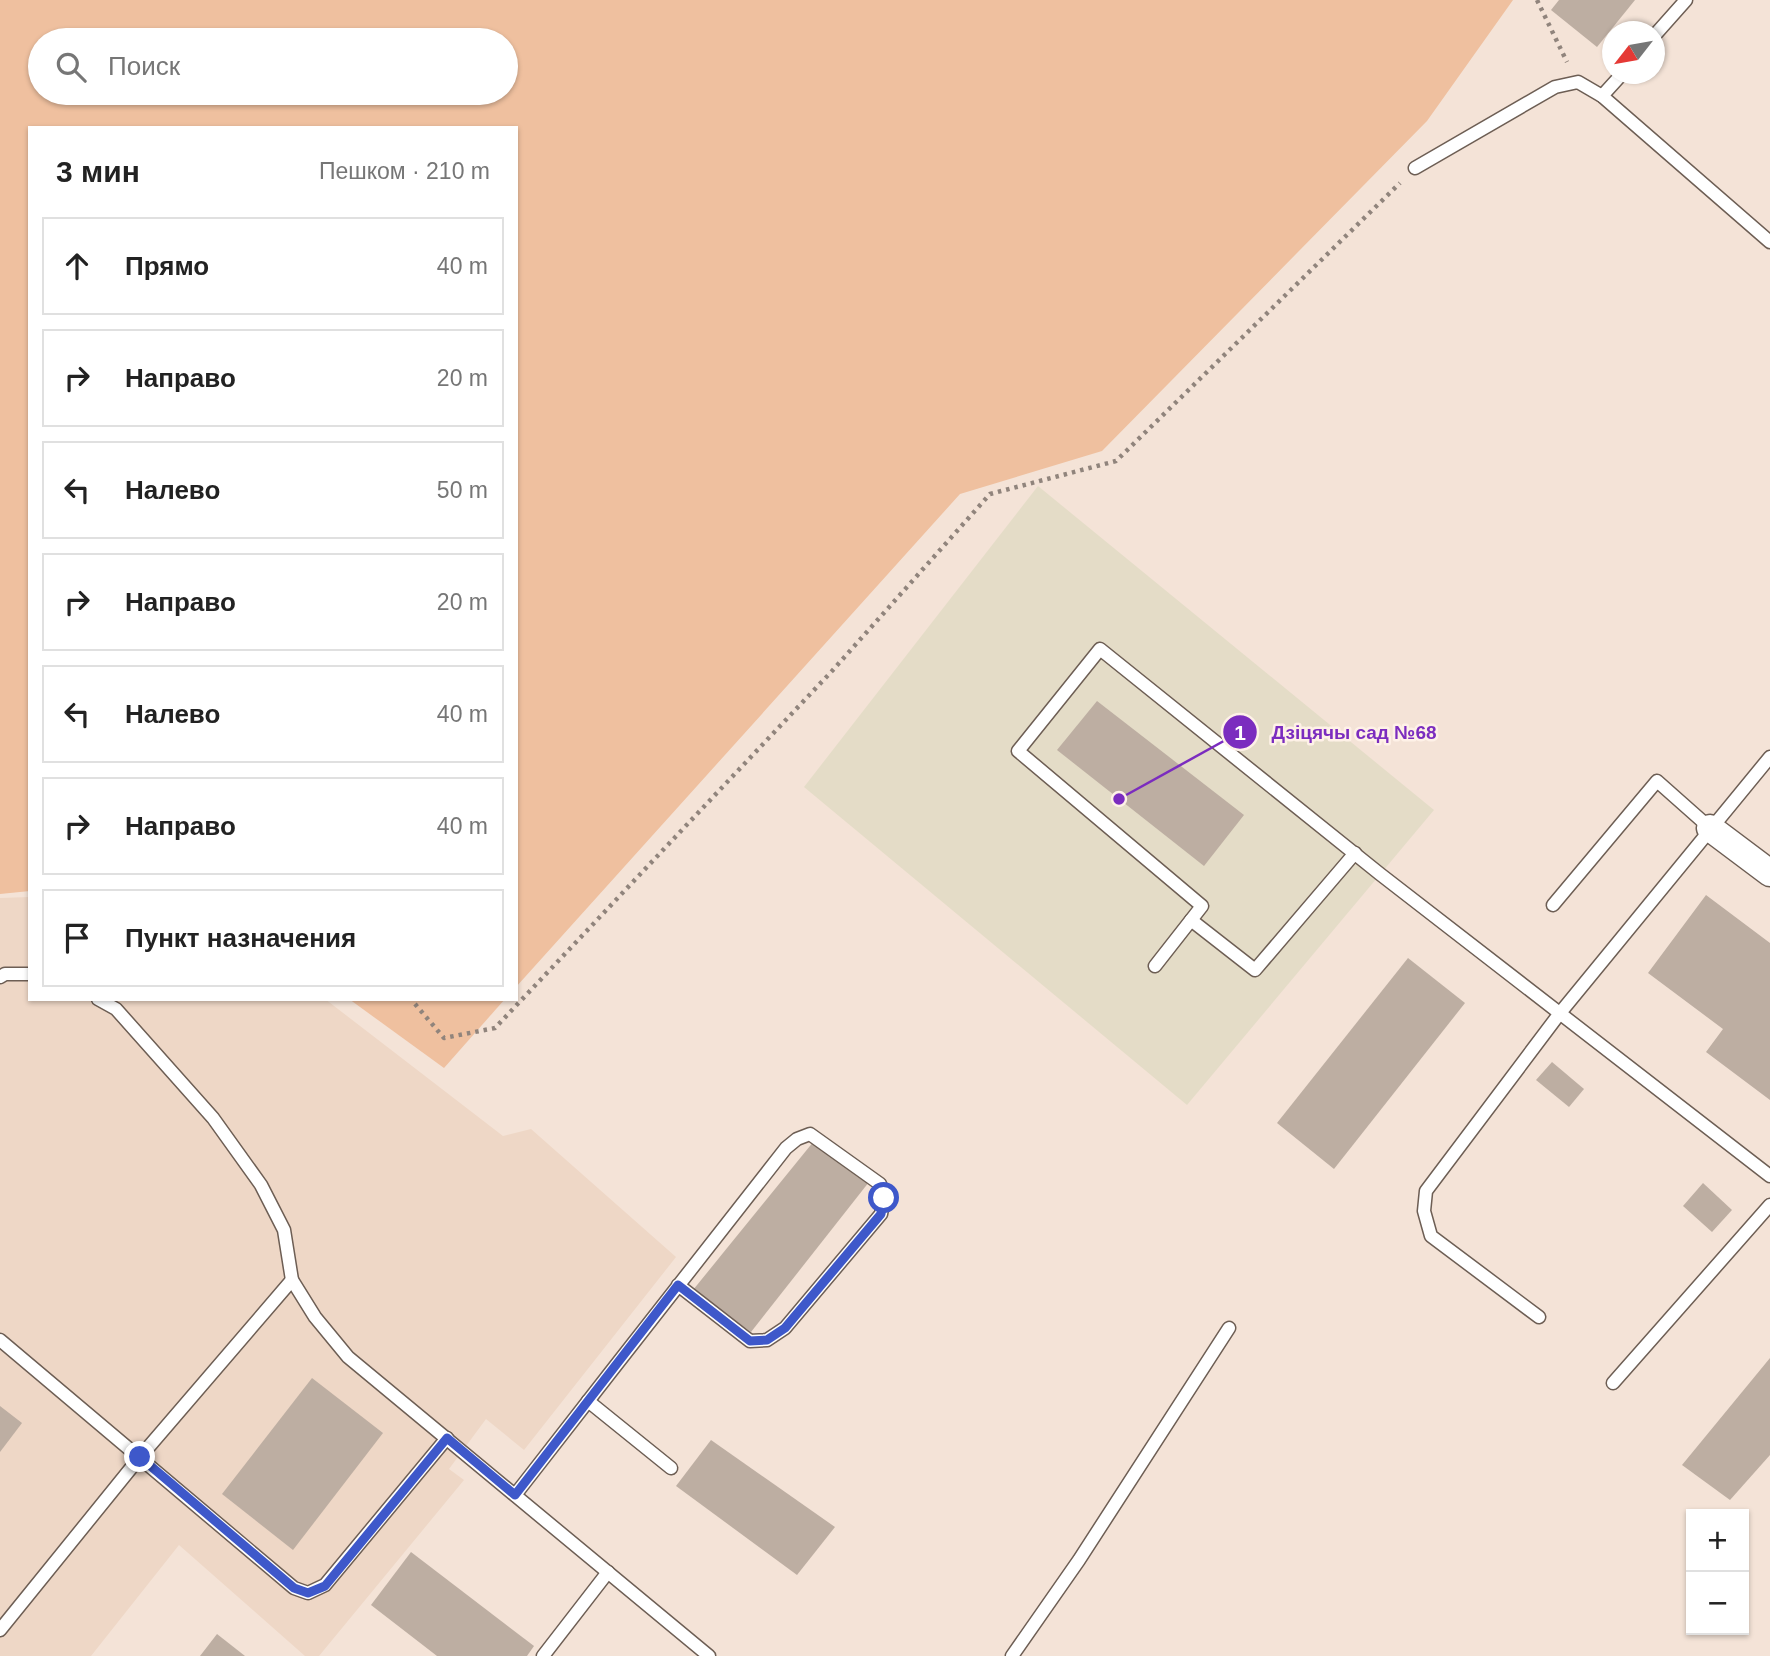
<!DOCTYPE html>
<html lang="ru">
<head>
<meta charset="utf-8">
<style>
  :root { --surface:#fff; --page:#f2f2f2; --text:#222; --muted:#767676; --line:#e0e0e0 }
  body { margin:0; font-family:Helvetica,sans-serif; background:var(--page); color:var(--text) }
  .controls { position:absolute; right:21px; bottom:21px; display:grid; overflow:hidden; border-radius:0px; box-shadow:0 2px 5px #0004 }
  .controls button { width:63px; height:63px; display:grid; place-items:center; padding:0; border:0; border-bottom:2px solid var(--line); background:var(--surface); color:var(--text); font:35px sans-serif }
  .compass { position:absolute; left:1602px; top:21px; width:63px; height:63px; border-radius:50%; background:var(--surface); box-shadow:0 2px 5px #0004; rotate:239deg }
  .stop { position:absolute; width:21px; height:21px; margin:-16px; border:5px solid #3e58ca; border-radius:50%; background:#fff }
  .stop.end { background:#3e58ca; border-color:#fff; box-shadow:0 2px 7px #0008 }
  .list { margin:0; padding:0; list-style:none }
  h2 { display:flex; justify-content:space-between; align-items:center; height:91px; margin:0; padding:0 28px; font-size:30px }
  h2 small { font-size:23px; font-weight:400; color:var(--muted) }
  .list li { display:grid; grid-template-columns:46px 1fr auto; gap:21px; align-items:center; box-sizing:border-box; height:98px; margin:0 14px 14px; padding:0 14px; border:2px solid var(--line); border-radius:0px }
  .list b { display:block; font-size:26px; white-space:nowrap }
  .list em { font-size:23px; font-style:normal; color:var(--muted) }
  .icon { flex:none; width:38px; height:38px; fill:none; stroke:currentColor; stroke-width:2; stroke-linecap:round; stroke-linejoin:round }
  .map { position:relative; flex:none; width:1770px; height:1656px; overflow:hidden }
  .search { position:absolute; background:var(--surface); box-shadow:0 2px 5px #0004; left:28px; top:28px; width:490px; height:77px; display:flex; align-items:center; gap:18px; box-sizing:border-box; padding:0 24px; border-radius:38px; color:var(--muted); font-size:26px }
  .panel { position:absolute; background:var(--surface); box-shadow:0 2px 5px #0004; left:28px; top:126px; width:490px; height:875px; border-radius:0px }
  .map>svg:first-child { display:block }
</style>
</head>
<body>
<div class="map">
<svg width="1770" height="1656" viewBox="0 0 1770 1656">
  <rect width="100%" height="100%" fill="#f4e3d7"/>
  <polygon fill="#e4dcc7" points="1038,486 1434,810 1187,1105 804,787"/>
  <polygon fill="#eed7c6" points="30,897 30,999 325,999 503,1136 531,1129 676,1257 524,1450 486,1419 449,1469 464,1480 319,1656 305,1656 179,1545 91,1656 0,1656 0,898"/>
  <g fill="#efc09f" fill-rule="evenodd">
    <path d="M0,0H1513L1427,121L1102,451L960,494L516,987V128H30V891L0,894ZM40,40H506V93H40Z"/>
    <polygon points="349,999 505,999 444,1068"/>
  </g>
  <g fill="#bdaea2">
    <polygon points="1559,0 1635,0 1597,47 1551,10"/>
    <polygon points="1097,701 1244,815 1204,866 1057,750"/>
    <polygon points="1706,895 1770,943 1770,1100 1706,1052 1723,1029 1648,973"/>
    <polygon points="1408,958 1465,1003 1334,1169 1277,1123"/>
    <polygon points="1552,1062 1584,1089 1569,1107 1536,1080"/>
    <polygon points="814,1141 869,1182 751,1332 693,1290"/>
    <polygon points="1703,1183 1732,1210 1712,1232 1683,1206"/>
    <polygon points="1770,1358 1770,1455 1730,1500 1682,1465"/>
    <polygon points="312,1378 383,1433 293,1550 222,1494"/>
    <polygon points="0,1406 22,1423 0,1452"/>
    <polygon points="711,1440 835,1527 797,1575 676,1486"/>
    <polygon points="411,1552 534,1646 527,1656 437,1656 371,1605"/>
    <polygon points="217,1634 245,1656 200,1656"/>
  </g>
  <g fill="none" stroke-linecap="round" stroke-linejoin="round">
    <g stroke="#6d5e54" stroke-width="15">
      <g id="lane">
        <polyline points="1654,36 1686,0"/>
        <polyline points="1602,96 1622,74"/>
        <polyline points="1415,168 1555,87 1578,82 1602,96 1770,242"/>
        <polyline points="1553,905 1657,781 1710,828"/>
        <polyline points="1191,920 1255,970 1355,853"/>
        <polyline points="1155,966 1202,906 1018,751 1100,649 1380,874 1770,1176"/>
        <polyline points="0,977 5,974 30,974"/>
        <polyline points="98,999 116,1009 213,1118 261,1185 284,1230 292,1280 315,1317 348,1357 709,1656"/>
        <polyline points="1539,1317 1431,1236 1424,1211 1426,1191 1560,1013 1770,757"/>
        <polyline points="0,1340 294,1588 308,1593 325,1585 447,1438"/>
        <polyline points="1613,1383 1770,1205"/>
        <polyline points="588,1401 671,1468"/>
        <path d="M515,1495C605,1379 695,1264 786,1148L797,1139L810,1134L880,1184L884,1198L881,1214L785,1328L767,1340L750,1341L678,1285"/>
        <polyline points="0,1630 140,1457 292,1280"/>
        <polyline points="543,1656 608,1572"/>
        <polyline points="1012,1656 1079,1560 1229,1328"/>
      </g>
    </g>
    <g stroke="#6d5e54" stroke-width="29">
      <polyline id="street" points="1710,828 1770,873"/>
    </g>
    <g stroke="#90847c" stroke-width="4.5" stroke-dasharray="3.5 5" stroke-linecap="butt">
      <polyline points="1537,0 1567,62"/>
      <polyline points="415,1004 444,1038 495,1028 832,671 990,494 1116,461 1400,183"/>
    </g>
    <use href="#lane" stroke="#fff" stroke-width="12"/>
    <use href="#street" stroke="#fff" stroke-width="26"/>
  </g>
  <g fill="none" stroke-linecap="round" stroke-linejoin="round">
    <polyline stroke="#3e58ca" stroke-width="9" points="140,1457 294,1588 308,1593 325,1586 447,1438 515,1495 678,1285 750,1341 767,1340 785,1328 881,1214 884,1198"/>
  </g>
  <path fill="none" stroke="#7b2cbf" stroke-width="2.5" d="M1119 799L1240 732"/>
  <g fill="#7b2cbf" stroke="#fef1e7" stroke-width="2.5">
    <circle cx="1119" cy="799" r="7"/>
    <circle cx="1240" cy="732" r="18"/>
  </g>
  <g font-size="21" text-anchor="middle" font-weight="bold" fill="#fff">
    <text x="1240" y="740">1</text>
  </g>
  <g font-size="19" text-anchor="middle" font-weight="bold" fill="#7b2cbf" stroke="#fef1e7" stroke-width="5" stroke-linejoin="round" paint-order="stroke">
    <text x="1354" y="739">Дзіцячы сад №68</text>
  </g>
</svg>
<div class="controls">
<button>+</button>
<button>−</button>
</div>
<svg class="compass" viewBox="-18 -18 36 36"><path d="M0-13l5 13h-10z" fill="#e53935"/><path d="M0 13l5-13h-10z" fill="#767676"/></svg>
<div class="stop" style="left:884px;top:1198px"></div>
<div class="stop end" style="left:140px;top:1457px"></div>
<div class="search"><svg class="icon" aria-label="search" viewBox="0 0 24 24"><circle cx="10" cy="10" r="6"/><path d="M15 15l6 6"/></svg>Поиск</div>
<section class="panel">
<h2>3 мин<small>Пешком · 210 m</small></h2>
<ul class="list">
<li><svg class="icon" aria-label="ahead" viewBox="0 0 24 24"><path d="M12 20V5M6 11l6-6 6 6"/></svg><div><b>Прямо</b></div><em>40 m</em></li>
<li><svg class="icon" aria-label="right" viewBox="0 0 24 24"><path d="M7 20v-9h11M14 6l5 5-5 5"/></svg><div><b>Направо</b></div><em>20 m</em></li>
<li><svg class="icon" aria-label="left" viewBox="0 0 24 24"><path d="M17 20v-9H6M10 6l-5 5 5 5"/></svg><div><b>Налево</b></div><em>50 m</em></li>
<li><svg class="icon" aria-label="right" viewBox="0 0 24 24"><path d="M7 20v-9h11M14 6l5 5-5 5"/></svg><div><b>Направо</b></div><em>20 m</em></li>
<li><svg class="icon" aria-label="left" viewBox="0 0 24 24"><path d="M17 20v-9H6M10 6l-5 5 5 5"/></svg><div><b>Налево</b></div><em>40 m</em></li>
<li><svg class="icon" aria-label="right" viewBox="0 0 24 24"><path d="M7 20v-9h11M14 6l5 5-5 5"/></svg><div><b>Направо</b></div><em>40 m</em></li>
<li><svg class="icon" aria-label="arrive" viewBox="0 0 24 24"><path d="M6 21V4h12l-3 4 3 4H6"/></svg><div><b>Пункт назначения</b></div></li>
</ul>
</section>
</div>
</body>
</html>
